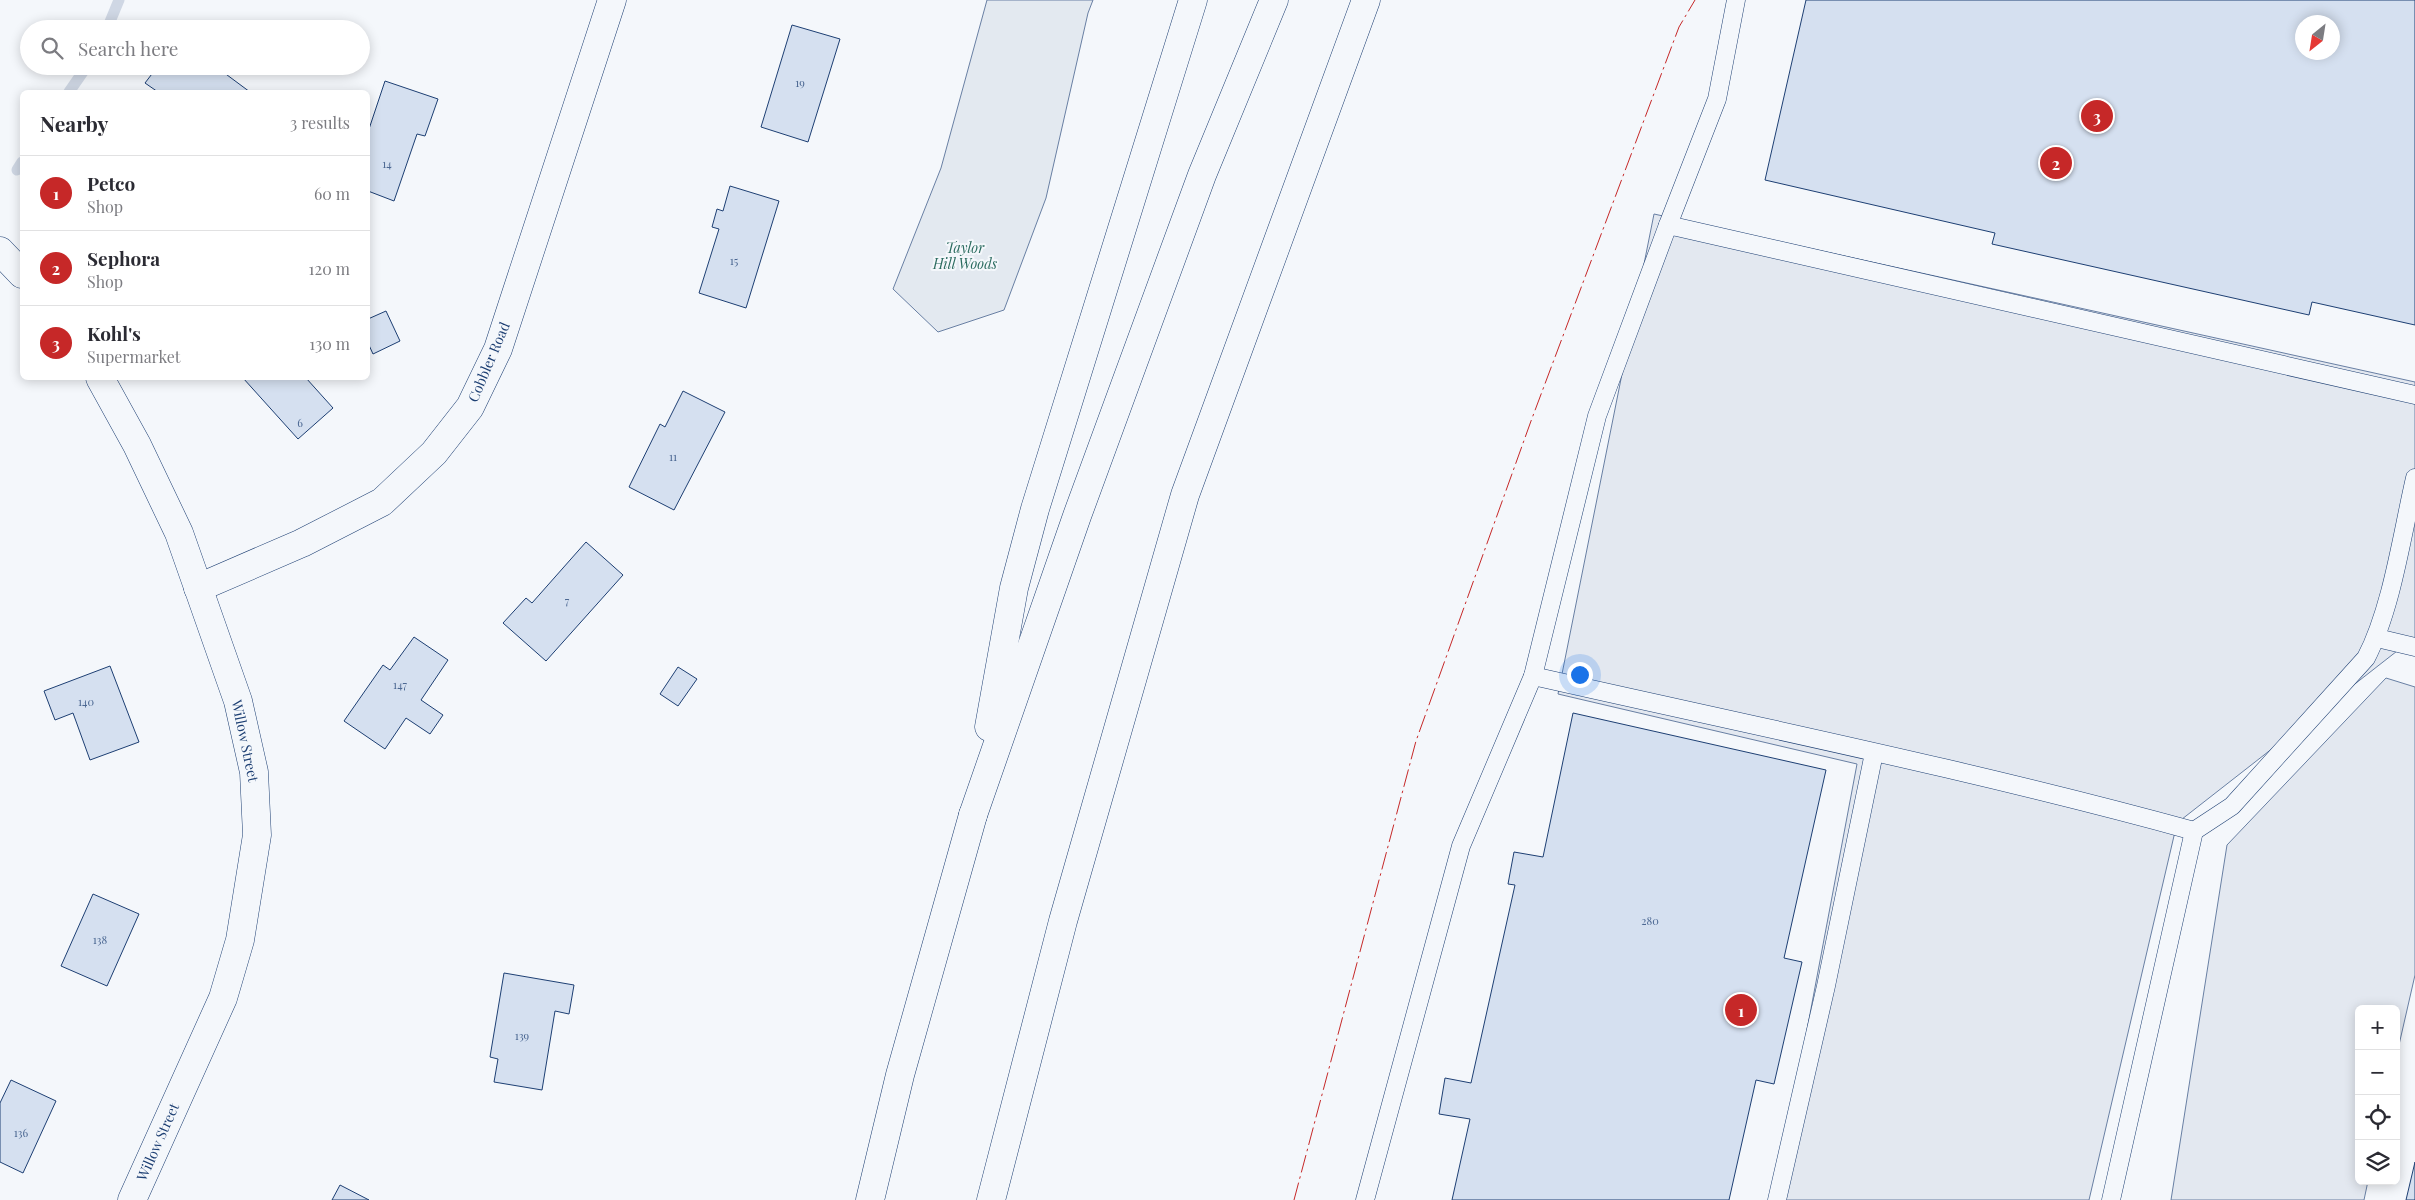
<!DOCTYPE html>
<html lang="en">
<head>
<meta charset="utf-8">
<style>
  :root { --surface:#fff; --page:#f7f7f7; --text:#2b2b33; --muted:#7c7c81; --line:#e1e1e2; --accent:#c62828 }
  body { margin:0; font-family:"Playfair Display",serif; background:var(--page); color:var(--text) }
  .controls { position:absolute; right:15px; bottom:15px; display:grid; overflow:hidden; border-radius:8px; box-shadow:0 2px 12px #0003 }
  .controls button { width:45px; height:45px; display:grid; place-items:center; padding:0; border:0; border-bottom:1px solid var(--line); background:var(--surface); color:var(--text); font:25px sans-serif }
  .compass { position:absolute; left:2295px; top:15px; width:45px; height:45px; border-radius:50%; background:var(--surface); box-shadow:0 2px 12px #0003; rotate:210deg }
  .you { position:absolute; left:1579px; top:674px; width:18px; height:18px; margin:-12px; border:4px solid #fff; border-radius:50%; background:#1a73e8; box-shadow:0 0 0 8px #1a73e833 }
  .badge { display:grid; place-items:center; width:32px; height:32px; border-radius:50%; background:var(--accent); color:#fff; font-size:16px; font-weight:700 }
  .pin { position:absolute; translate:-50% -50%; border:2px solid #fff; box-shadow:0 1px 5px #0006 }
  .list { margin:0; padding:0; list-style:none }
  h2 { display:flex; justify-content:space-between; align-items:center; height:65px; margin:0; padding:0 20px; font-size:21px }
  h2 small { font-size:16px; font-weight:400; color:var(--muted) }
  .list li { display:grid; grid-template-columns:32px 1fr auto; gap:15px; align-items:center; box-sizing:border-box; height:75px; padding:0 20px; border-top:1px solid var(--line) }
  .list b { display:block; font-size:19px; white-space:nowrap }
  .list p { margin:0; font-size:16px; white-space:nowrap; color:var(--muted) }
  .list em { font-size:16px; font-style:normal; color:var(--muted) }
  .icon { flex:none; width:28px; height:28px; fill:none; stroke:currentColor; stroke-width:2; stroke-linecap:round; stroke-linejoin:round }
  .map { position:relative; flex:none; width:2415px; height:1200px; overflow:hidden }
  .search { position:absolute; background:var(--surface); box-shadow:0 2px 12px #0003; left:20px; top:20px; width:350px; height:55px; display:flex; align-items:center; gap:12px; box-sizing:border-box; padding:0 18px; border-radius:28px; color:var(--muted); font-size:19px }
  .panel { position:absolute; background:var(--surface); box-shadow:0 2px 12px #0003; left:20px; top:90px; width:350px; height:290px; border-radius:8px }
  .map>svg:first-child { display:block }
</style>
</head>
<body>
<div class="map">
<svg width="2415" height="1200" viewBox="0 0 2415 1200">
  <rect width="100%" height="100%" fill="#f4f7fb"/>
  <polygon fill="#e3e9f0" stroke="#687fa3" points="987,0 1093,0 1088,13 1046,198 1004,310 938,332 893,289 941,168"/>
  <g fill="#e3e8f0" stroke="#687fa3">
    <polygon points="1654,214 2415,382 2415,637 2177,823 2089,1200 1775,1200 1857,764 1558,694"/>
    <polygon points="2386,678 2415,687 2415,975 2396,1058 2396,1009 2359,1009 2359,1181 2368,1181 2364,1200 2171,1200 2227,845"/>
  </g>
  <g fill="none" stroke-linecap="round" stroke-linejoin="round">
    <g stroke="#cfd7e4" stroke-width="11">
      <polyline points="107,29 119,0"/>
      <polyline points="69,92 87,66"/>
      <polyline points="17,170 22,162"/>
    </g>
  </g>
  <g fill="#d5e0f0" stroke="#1d3f73" fill-rule="evenodd">
    <path d="M1806,0H2415V325L2312,302L2309,315L1992,244L1995,233L1765,180ZM2302,22H2332V52H2302Z"/>
    <polygon points="792,25 840,39 808,142 761,127"/>
    <polygon points="158,66 215,66 250,92 158,92 145,83"/>
    <polygon points="385,81 438,99 425,136 417,134 394,201 368,191 368,132"/>
    <polygon points="730,186 779,201 746,308 699,293 719,229 712,227 717,209 723,211"/>
    <polygon points="386,311 400,341 373,354 368,343 368,319"/>
    <polygon points="243,378 306,378 333,408 298,439"/>
    <polygon points="683,391 725,412 674,510 629,487 660,424 665,427"/>
    <polygon points="586,542 623,575 546,661 503,623 526,598 532,603"/>
    <polygon points="414,637 448,660 421,700 443,715 430,734 406,718 385,749 344,721 383,665 390,670"/>
    <polygon points="110,666 139,742 90,760 73,713 55,720 44,691"/>
    <polygon points="678,667 697,679 678,706 660,694"/>
    <polygon points="1573,713 1826,770 1784,958 1802,962 1774,1084 1756,1080 1729,1200 1452,1200 1470,1119 1439,1114 1445,1078 1471,1083 1515,885 1508,884 1514,852 1543,857"/>
    <polygon points="93,894 139,914 107,986 61,966"/>
    <polygon points="504,973 574,985 569,1014 555,1011 542,1090 494,1082 498,1059 490,1057"/>
    <polygon points="11,1080 56,1101 23,1173 0,1162 0,1103"/>
    <polygon points="2415,1162 2415,1200 2406,1200"/>
    <polygon points="340,1185 369,1200 332,1200"/>
  </g>
  <g fill="none" stroke-linecap="round" stroke-linejoin="round">
    <g stroke="#1d3f73" stroke-width="19">
      <g id="service">
        <polyline points="1668,225 1717,99 1736,0"/>
        <polyline points="2377,638 2415,647"/>
        <polyline points="1533,676 1597,416 1668,225 2415,395"/>
        <path d="M1365,1200L1461,846L1533,676C1754,726 1976,771 2194,831"/>
        <polyline points="1777,1200 1826,986 1874,753"/>
        <path d="M2111,1200L2194,831L2232,806L2366,658C2392,608 2402,534 2415,478"/>
      </g>
    </g>
    <g stroke="#1d3f73" stroke-width="29">
      <polyline id="minor" points="198,588 302,543 382,502 434,453 470,407 498,349 612,0"/>
    </g>
    <g stroke="#1d3f73" stroke-width="29">
      <g id="tertiary">
        <polyline points="0,251 22,274"/>
        <polyline points="100,378 137,445 179,533 238,701 254,772 257,835 240,940 223,998 132,1200"/>
      </g>
    </g>
    <g stroke="#1d3f73" stroke-width="29">
      <g id="trunk">
        <polyline points="870,1200 900,1075 973,815"/>
        <polyline points="991,1200 1063,921 1185,495 1366,0"/>
      </g>
    </g>
    <g stroke="#1d3f73" stroke-width="29">
      <g id="motorway">
        <polyline points="989,727 1014,588 1035,509 1193,0"/>
        <polyline points="973,815 1077,516 1202,175 1274,0"/>
      </g>
    </g>
    <use href="#service" stroke="#f4f7fb" stroke-width="18"/>
    <use href="#minor" stroke="#f4f7fb" stroke-width="28"/>
    <use href="#tertiary" stroke="#f4f7fb" stroke-width="28"/>
    <use href="#trunk" stroke="#f4f7fb" stroke-width="28"/>
    <use href="#motorway" stroke="#f4f7fb" stroke-width="28"/>
    <polyline stroke="#c62828" stroke-width="1" stroke-dasharray="18 4 2.5 4" stroke-linecap="butt" points="1294,1200 1416,741 1531,421 1679,27 1695,0"/>
  </g>
  <g text-anchor="middle" stroke-width="4" stroke-linejoin="round" paint-order="stroke">
    <g font-size="11" fill="#4b6792">
      <text x="800" y="87">19</text>
      <text x="387" y="168">14</text>
      <text x="734" y="265">15</text>
      <text x="300" y="427">6</text>
      <text x="673" y="461">11</text>
      <text x="567" y="605">7</text>
      <text x="400" y="689">147</text>
      <text x="86" y="706">140</text>
      <text x="1650" y="925">280</text>
      <text x="100" y="944">138</text>
      <text x="522" y="1040">139</text>
      <text x="21" y="1137">136</text>
    </g>
    <g font-size="14" font-style="italic" fill="#2c6c60" stroke="#f4f7fb">
      <text x="965" y="253">Taylor<tspan x="965" dy="16">Hill Woods</tspan></text>
    </g>
    <g font-size="14" fill="#1d3f73" stroke="#f4f7fb">
      <text transform="translate(489 362) rotate(-67)" y="5">Cobbler Road</text>
      <text transform="translate(245 741) rotate(78)" y="5">Willow Street</text>
      <text transform="translate(158 1142) rotate(-66)" y="5">Willow Street</text>
    </g>
  </g>
</svg>
<div class="controls">
<button>+</button>
<button>−</button>
<button><svg class="icon" aria-label="locate" viewBox="0 0 24 24"><circle cx="12" cy="12" r="6"/><path d="M12 2v4M12 18v4M2 12h4M18 12h4"/></svg></button>
<button><svg class="icon" aria-label="layers" viewBox="0 0 24 24"><path d="M12 4l9 5-9 5-9-5zM3 14l9 5 9-5"/></svg></button>
</div>
<svg class="compass" viewBox="-18 -18 36 36"><path d="M0-13l5 13h-10z" fill="#e53935"/><path d="M0 13l5-13h-10z" fill="#7c7c81"/></svg>
<div class="you"></div>
<div class="pin badge" style="left:1741px;top:1010px">1</div>
<div class="pin badge" style="left:2056px;top:163px">2</div>
<div class="pin badge" style="left:2097px;top:116px">3</div>
<div class="search"><svg class="icon" aria-label="search" viewBox="0 0 24 24"><circle cx="10" cy="10" r="6"/><path d="M15 15l6 6"/></svg>Search here</div>
<section class="panel">
<h2>Nearby<small>3 results</small></h2>
<ul class="list">
<li><span class="badge">1</span><div><b>Petco</b><p>Shop</p></div><em>60 m</em></li>
<li><span class="badge">2</span><div><b>Sephora</b><p>Shop</p></div><em>120 m</em></li>
<li><span class="badge">3</span><div><b>Kohl's</b><p>Supermarket</p></div><em>130 m</em></li>
</ul>
</section>
</div>
</body>
</html>
